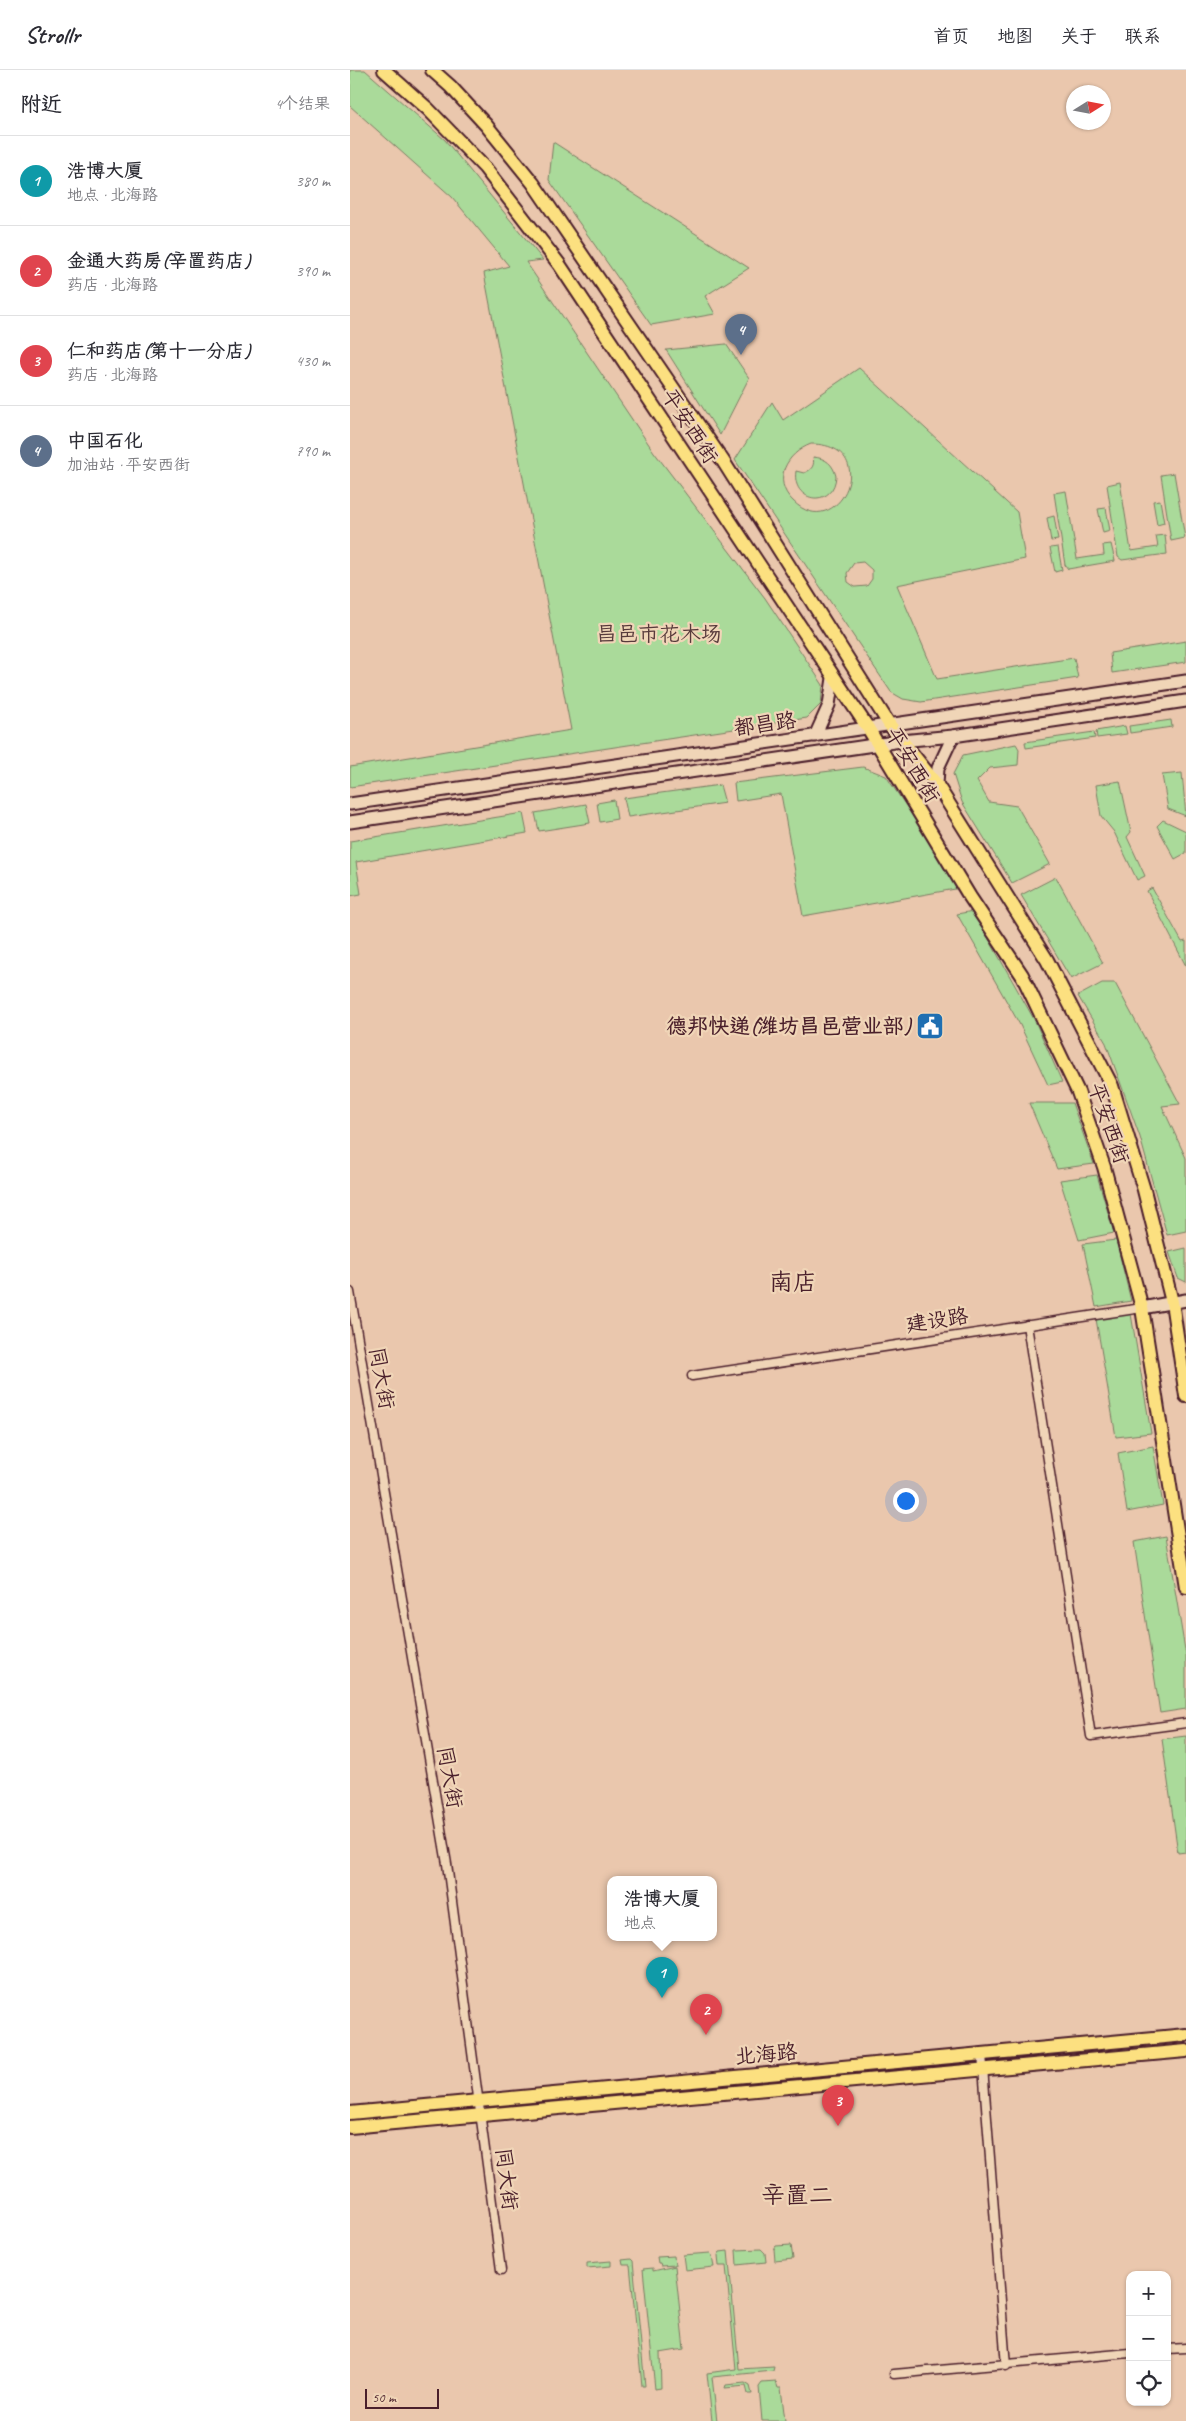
<!DOCTYPE html>
<html lang="zh">
<head>
<meta charset="utf-8">
<style>
  :root { --surface:#fff; --page:#f7f7f7; --text:#2b2b33; --muted:#7c7c81; --line:#e1e1e2; --accent:#db2777 }
  body { margin:0; font-family:Caveat,"LXGW WenKai TC",sans-serif; background:var(--page); color:var(--text) }
  .controls { position:absolute; right:15px; bottom:15px; display:grid; overflow:hidden; border-radius:10px; box-shadow:0 1px 4px #0004 }
  .controls button { width:45px; height:45px; display:grid; place-items:center; padding:0; border:0; border-bottom:1px solid var(--line); background:var(--surface); color:var(--text); font:25px sans-serif }
  .compass { position:absolute; left:716px; top:15px; width:45px; height:45px; border-radius:50%; background:var(--surface); box-shadow:0 1px 4px #0004; rotate:79deg }
  .scale { position:absolute; left:15px; bottom:12px; width:74px; box-sizing:border-box; padding-left:5px; border:2px solid #4a1f2b; border-top:0; font-size:14px; line-height:18px; white-space:nowrap; color:#4a1f2b; -webkit-text-stroke:4px #f0d5b7; paint-order:stroke }
  .you { position:absolute; left:555px; top:1430px; width:18px; height:18px; margin:-12px; border:4px solid #fff; border-radius:50%; background:#1a73e8; box-shadow:0 0 0 8px #1a73e833 }
  .badge { display:grid; place-items:center; width:32px; height:32px; border-radius:50%; background:var(--accent); color:#fff; font-size:16px; font-weight:700 }
  .pin { position:absolute; translate:-50% -41px; filter:drop-shadow(0 1px 2px #0008) }
  .pin::after { content:''; position:absolute; top:26px; width:18px; height:15px; background:inherit; clip-path:polygon(0 0,100% 0,50% 100%) }
  .popup { position:absolute; left:257px; top:1806px; width:110px; height:65px; box-sizing:border-box; display:grid; place-content:center; border-radius:10px; background:var(--surface); filter:drop-shadow(0 1px 4px #0005); font-size:16px; white-space:nowrap; color:var(--muted) }
  .popup b { font-size:19px; color:var(--text) }
  .popup::after { content:''; position:absolute; left:50%; top:100%; margin-left:-10px; border:10px solid transparent; border-top-color:var(--surface) }
  .list { margin:0; padding:0; list-style:none }
  h2 { display:flex; justify-content:space-between; align-items:center; height:65px; margin:0; padding:0 20px; font-size:21px }
  h2 small { font-size:16px; font-weight:400; color:var(--muted) }
  .list li { display:grid; grid-template-columns:32px 1fr auto; gap:15px; align-items:center; box-sizing:border-box; height:90px; padding:0 20px; border-top:1px solid var(--line) }
  .list b { display:block; font-size:19px; white-space:nowrap }
  .list p { margin:0; font-size:16px; white-space:nowrap; color:var(--muted) }
  .list em { font-size:16px; font-style:normal; color:var(--muted) }
  .icon { flex:none; width:28px; height:28px; fill:none; stroke:currentColor; stroke-width:2; stroke-linecap:round; stroke-linejoin:round }
  .map { position:relative; flex:none; width:836px; height:2351px; overflow:hidden }
  header { display:flex; align-items:center; gap:30px; box-sizing:border-box; height:70px; padding:0 25px; background:var(--surface); border-bottom:1px solid var(--line) }
  header strong { font-size:24px }
  nav { display:flex; gap:28px; margin-inline-start:auto; font-size:18px }
  main { display:flex }
  aside { flex:1; background:var(--surface) }
  .map>svg:first-child { display:block }
</style>
</head>
<body>
<header>
<strong>Strollr</strong>
<nav><a>首页</a><a>地图</a><a>关于</a><a>联系</a></nav>
</header>
<main>
<aside>
<h2>附近<small>4个结果</small></h2>
<ul class="list">
<li><span class="badge" style="background:#0f9aa8">1</span><div><b>浩博大厦</b><p>地点 · 北海路</p></div><em>380 m</em></li>
<li><span class="badge" style="background:#e0444e">2</span><div><b>金通大药房(辛置药店)</b><p>药店 · 北海路</p></div><em>390 m</em></li>
<li><span class="badge" style="background:#e0444e">3</span><div><b>仁和药店(第十一分店)</b><p>药店 · 北海路</p></div><em>430 m</em></li>
<li><span class="badge" style="background:#5c6f8a">4</span><div><b>中国石化</b><p>加油站 · 平安西街</p></div><em>790 m</em></li>
</ul>
</aside>
<div class="map">
<svg width="836" height="2351" viewBox="0 0 836 2351">
  <rect width="100%" height="100%" fill="#eac7ad"/>
  <filter id="ink" filterUnits="userSpaceOnUse"><feTurbulence type="fractalNoise" baseFrequency=".02" numOctaves="2"/><feDisplacementMap in="SourceGraphic" scale="10" xChannelSelector="R" yChannelSelector="G"/><feConvolveMatrix kernelMatrix="1 2 1 2 8 2 1 2 1" color-interpolation-filters="sRGB"/></filter>
  <g filter="url(#ink)">
    <g fill="#aada9a" stroke="#7a7c62" fill-rule="evenodd">
      <polygon points="0,0 15,0 95,70 193,190 176,192 304,382 415,528 473,615 471,634 457,648 0,717 0,697 221,660 134,203 159,196 102,127 0,36"/>
      <polygon points="203,72 399,198 355,226 365,244 301,255 199,110"/>
      <polygon points="376,274 399,308 370,365 316,280"/>
      <path d="M509,298L667,442L675,489L547,515L587,609L724,588L728,608L571,632L553,629L541,622L385,390L422,332L433,350ZM461,374C535,374 488,476 443,431C421,410 437,383 461,374ZM513,492L522,500V509L517,516L505,517L498,512L497,503L504,493Z"/>
      <path d="M463,387C476,388 483,394 486,406C484,439 441,433 446,401L454,403C462,400 465,395 463,387Z"/>
      <polygon points="824,403 835,468 821,471 811,405"/>
      <polygon points="770,412 781,481 808,477 806,466 815,465 817,484 772,490 768,487 757,415"/>
      <polygon points="716,421 727,489 754,485 753,475 761,474 765,491 718,499 715,495 704,423"/>
      <polygon points="810,430 814,453 807,455 803,431"/>
      <polygon points="756,438 760,461 753,463 748,439"/>
      <polygon points="704,446 708,470 701,471 697,448"/>
      <polygon points="708,477 712,500 705,502 700,478"/>
      <polygon points="836,571 836,592 762,603 760,583"/>
      <polygon points="821,650 822,657 780,663 779,656"/>
      <polygon points="775,656 777,664 747,668 746,661"/>
      <polygon points="744,662 745,668 676,678 675,672"/>
      <polygon points="666,674 669,679 668,695 640,698 627,711 639,732 667,736 700,794 662,813 612,732 603,704 613,685"/>
      <polygon points="513,697 536,706 611,818 453,846 431,724 386,731 384,713"/>
      <polygon points="832,703 836,746 818,739 812,705"/>
      <polygon points="770,711 781,762 777,767 795,806 787,810 764,762 751,746 746,715"/>
      <polygon points="370,715 375,733 278,747 274,728"/>
      <polygon points="264,730 267,749 250,752 247,733"/>
      <polygon points="236,734 240,753 189,761 185,743"/>
      <polygon points="173,743 177,763 6,792 11,824 0,826 0,771"/>
      <polygon points="813,750 836,761 836,783 825,789 807,756"/>
      <polygon points="706,807 753,893 721,909 671,825"/>
      <polygon points="802,818 832,872 836,871 836,896 797,821"/>
      <polygon points="623,841 685,951 712,1012 698,1015 670,955 607,844"/>
      <polygon points="752,913 765,913 830,1034 812,1036 836,1088 836,1161 817,1165 790,1067 756,973 728,926"/>
      <polygon points="679,1033 722,1033 744,1094 707,1099"/>
      <polygon points="747,1105 764,1163 729,1170 710,1110"/>
      <polygon points="766,1170 781,1231 746,1237 733,1174"/>
      <polygon points="836,1178 836,1212 828,1208 819,1182"/>
      <polygon points="781,1244 801,1363 766,1367 746,1249"/>
      <polygon points="803,1376 813,1435 777,1442 768,1383"/>
      <polygon points="816,1466 836,1586 836,1639 810,1643 784,1472"/>
      <polygon points="836,1666 836,1782 828,1783 812,1669"/>
      <polygon points="441,2175 443,2189 425,2191 424,2179 426,2176"/>
      <polygon points="411,2179 415,2183 416,2192 387,2195 386,2180"/>
      <polygon points="378,2181 389,2299 424,2297 423,2301 362,2307 367,2351 362,2351 357,2303 386,2299 376,2196 369,2196 368,2185 370,2182"/>
      <polygon points="360,2183 362,2185 364,2197 335,2200 333,2185"/>
      <polygon points="324,2186 325,2195 311,2196 310,2193 308,2193 307,2187"/>
      <polygon points="281,2189 283,2191 295,2316 292,2316 280,2195 273,2195 272,2190"/>
      <polygon points="261,2191 261,2196 237,2198 237,2193"/>
      <polygon points="325,2196 334,2279 310,2283 311,2318 305,2319 293,2199 303,2198 303,2201"/>
      <polygon points="426,2312 428,2318 431,2318 435,2351 412,2351 409,2317 412,2313"/>
      <polygon points="395,2313 400,2316 402,2324 398,2324 396,2316 375,2318 376,2315"/>
    </g>
    <g fill="none" stroke-linecap="round" stroke-linejoin="round">
      <g stroke="#4a1f2b" stroke-width="11">
        <g id="street">
          <polyline points="0,1222 97,1794 151,2200"/>
          <polyline points="677,1255 741,1666 836,1653"/>
          <polyline points="342,1306 792,1238"/>
          <polyline points="632,1984 656,2296"/>
          <polyline points="817,2279 836,2278"/>
          <polyline points="544,2304 780,2283"/>
        </g>
      </g>
      <g stroke="#4a1f2b" stroke-width="15">
        <g id="secondary">
          <polyline points="465,666 479,635 483,608"/>
          <polyline points="587,715 588,698 603,666"/>
          <polyline points="0,734 836,611"/>
          <polyline points="0,752 551,671 603,666 836,631"/>
          <polyline points="792,1238 836,1230"/>
        </g>
      </g>
      <g stroke="#4a1f2b" stroke-width="16">
        <g id="primary">
          <polyline points="34,0 78,39 135,98 209,194 518,658 620,827 672,905 728,1022 754,1097 792,1238 836,1517"/>
          <polyline points="82,0 100,16 136,55 183,113 373,391 539,654 587,715 697,890 762,1016 794,1120 822,1232 836,1326"/>
          <polyline points="0,2043 836,1965"/>
          <polyline points="0,2057 836,1981"/>
        </g>
      </g>
      <use href="#street" stroke="#f0d5b7" stroke-width="8"/>
      <use href="#secondary" stroke="#f0d5b7" stroke-width="11"/>
      <use href="#primary" stroke="#fce080" stroke-width="12"/>
    </g>
  </g>
  <defs>
    <g id="civic-square" transform="scale(1.4375)"><rect x="-9" y="-9" width="18" height="18" rx="4" fill="#1f6fb2" stroke="#f0d5b7"/><path d="M-.6-6.5H3V-4.5H.6V-3L4-1V1h2V6H-6V1h2V-1L-.6-3ZM-1.2 2.5V6h2.4V2.5Z" fill="#fff"/></g>
  </defs>
  <g fill-rule="evenodd">
    <use href="#civic-square" x="580" y="956"/>
  </g>
  <g text-anchor="middle" stroke-width="4.5" stroke-linejoin="round" paint-order="stroke">
    <g font-size="21" fill="#4a1f2b" stroke="#f0d5b7">
      <text transform="translate(340 356) rotate(57)" y="7">平安西街</text>
      <text transform="translate(415 654) rotate(-8)" y="7">都昌路</text>
      <text transform="translate(563 695) rotate(59)" y="7">平安西街</text>
      <text transform="translate(759 1053) rotate(71)" y="7">平安西街</text>
      <text transform="translate(587 1250) rotate(-9)" y="7">建设路</text>
      <text transform="translate(32 1308) rotate(80)" y="7">同大街</text>
      <text transform="translate(100 1707) rotate(80)" y="7">同大街</text>
      <text transform="translate(416 1984) rotate(-5)" y="7">北海路</text>
      <text transform="translate(157 2109) rotate(83)" y="7">同大街</text>
    </g>
    <g font-size="21" fill="#583b3c" stroke="#f0d5b7">
      <text x="309" y="571">昌邑市花木场</text>
    </g>
    <g font-size="21" font-weight="bold" fill="#4a1f2b" stroke="#f0d5b7" text-anchor="end">
      <text x="561" y="963">德邦快递(潍坊昌邑营业部)</text>
    </g>
    <g font-size="24" fill="#4a1f2b" stroke="#f0d5b7">
      <text x="443" y="1220">南店</text>
      <text x="447" y="2133">辛置二</text>
    </g>
  </g>
</svg>
<div class="controls">
<button>+</button>
<button>−</button>
<button><svg class="icon" aria-label="locate" viewBox="0 0 24 24"><circle cx="12" cy="12" r="6"/><path d="M12 2v4M12 18v4M2 12h4M18 12h4"/></svg></button>
</div>
<svg class="compass" viewBox="-18 -18 36 36"><path d="M0-13l5 13h-10z" fill="#e53935"/><path d="M0 13l5-13h-10z" fill="#7c7c81"/></svg>
<div class="scale">50 m</div>
<div class="you"></div>
<div class="pin badge" style="left:312px;top:1928px;background:#0f9aa8">1</div>
<div class="popup"><b>浩博大厦</b>地点</div>
<div class="pin badge" style="left:356px;top:1965px;background:#e0444e">2</div>
<div class="pin badge" style="left:488px;top:2056px;background:#e0444e">3</div>
<div class="pin badge" style="left:391px;top:285px;background:#5c6f8a">4</div>
</div>
</main>
</body>
</html>
